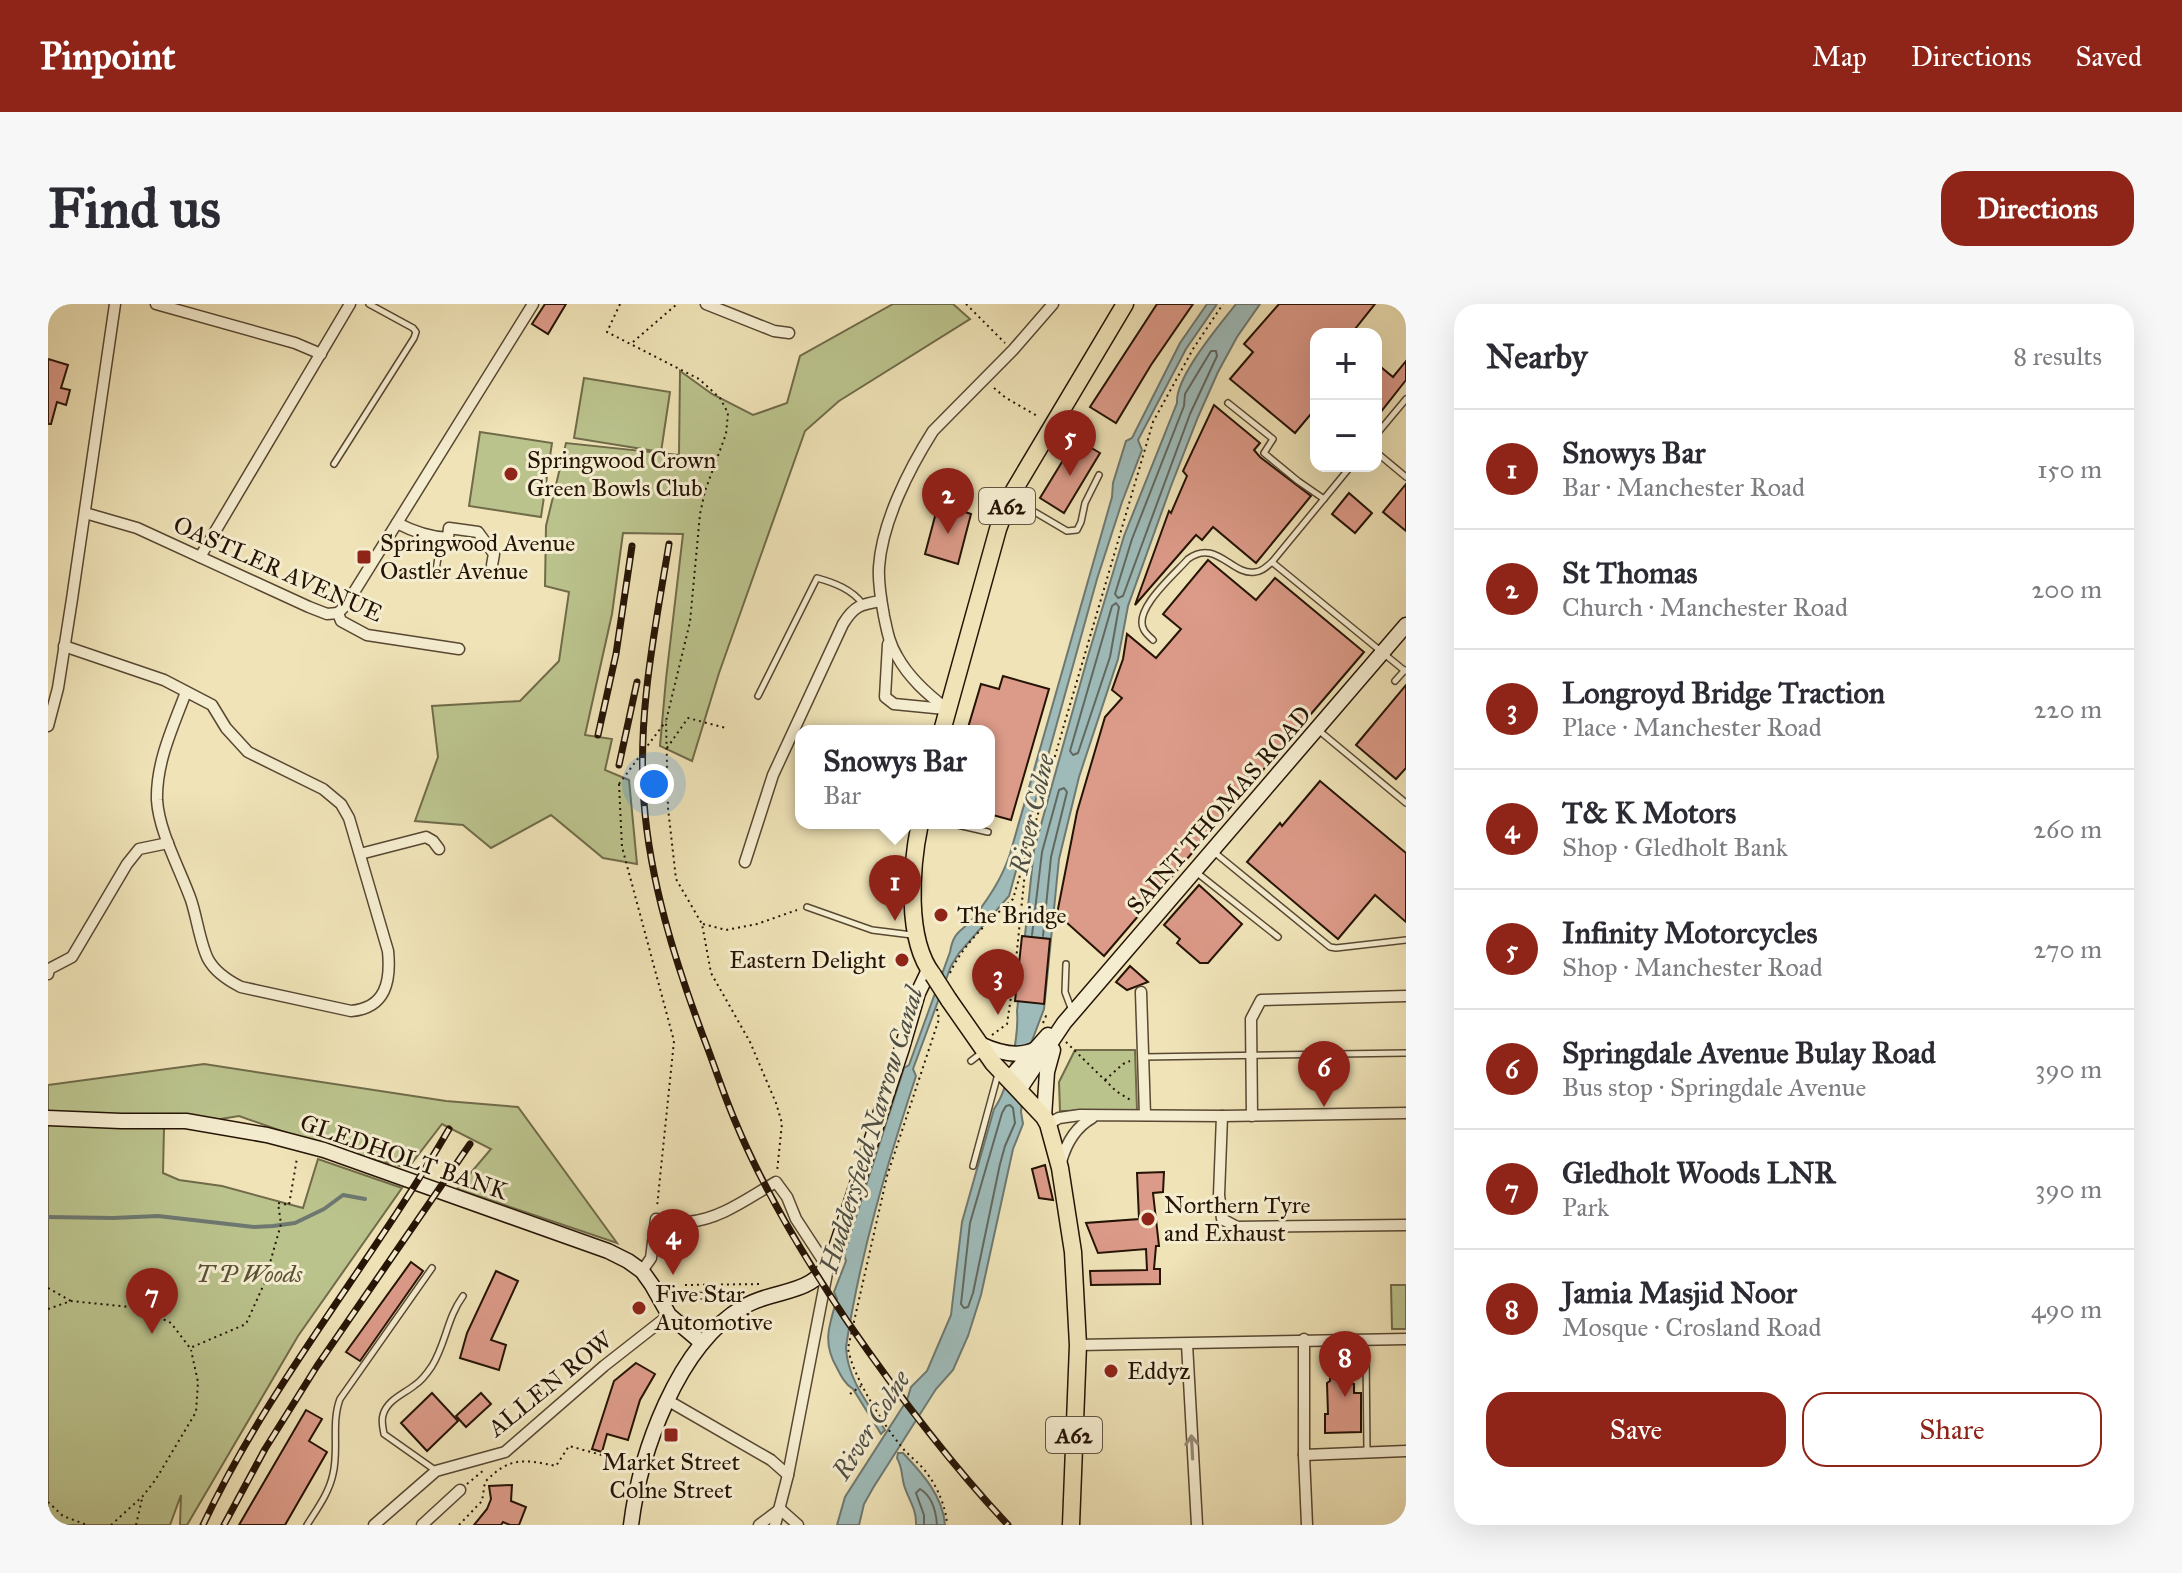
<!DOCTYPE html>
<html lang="en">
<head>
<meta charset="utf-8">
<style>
  :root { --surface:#fff; --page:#f7f7f7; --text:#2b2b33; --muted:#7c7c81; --line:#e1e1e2; --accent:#8f2418 }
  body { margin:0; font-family:"IM FELL Great Primer",serif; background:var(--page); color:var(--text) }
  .controls { position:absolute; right:24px; top:24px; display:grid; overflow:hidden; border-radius:16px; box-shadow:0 8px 32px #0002 }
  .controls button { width:72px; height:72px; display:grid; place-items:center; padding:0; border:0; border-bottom:2px solid var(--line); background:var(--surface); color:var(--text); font:40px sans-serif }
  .you { position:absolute; left:606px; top:480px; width:28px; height:28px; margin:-20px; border:6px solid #fff; border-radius:50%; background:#1a73e8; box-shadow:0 0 0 12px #1a73e833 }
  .badge { display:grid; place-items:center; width:52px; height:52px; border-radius:50%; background:var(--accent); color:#fff; font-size:26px; font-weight:700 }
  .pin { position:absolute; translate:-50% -66px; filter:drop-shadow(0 2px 4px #0008) }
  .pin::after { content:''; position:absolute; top:42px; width:28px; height:24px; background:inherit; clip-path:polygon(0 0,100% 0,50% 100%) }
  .popup { position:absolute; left:747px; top:421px; width:200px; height:104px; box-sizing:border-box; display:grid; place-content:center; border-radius:16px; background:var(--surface); filter:drop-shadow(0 2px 6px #0005); font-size:26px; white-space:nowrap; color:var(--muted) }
  .popup b { font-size:30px; color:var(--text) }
  .popup::after { content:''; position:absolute; left:50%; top:100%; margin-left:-16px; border:16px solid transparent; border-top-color:var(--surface) }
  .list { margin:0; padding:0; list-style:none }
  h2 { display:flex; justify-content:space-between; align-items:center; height:104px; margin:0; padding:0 32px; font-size:34px }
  h2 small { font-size:26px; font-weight:400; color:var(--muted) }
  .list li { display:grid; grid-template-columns:52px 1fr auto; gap:24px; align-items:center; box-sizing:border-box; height:120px; padding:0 32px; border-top:2px solid var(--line) }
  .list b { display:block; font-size:30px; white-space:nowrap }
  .list p { margin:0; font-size:26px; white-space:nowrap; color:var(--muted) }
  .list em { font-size:26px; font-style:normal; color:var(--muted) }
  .actions { display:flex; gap:16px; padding:24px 32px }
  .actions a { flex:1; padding:18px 0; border:2px solid var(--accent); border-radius:24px; text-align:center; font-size:28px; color:var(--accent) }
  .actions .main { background:var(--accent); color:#fff }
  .map { position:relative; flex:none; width:1358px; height:1221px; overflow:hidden; border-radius:24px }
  header { display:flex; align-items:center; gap:48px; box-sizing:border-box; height:112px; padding:0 40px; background:var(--accent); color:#fff }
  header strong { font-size:38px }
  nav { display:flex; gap:44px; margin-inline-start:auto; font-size:28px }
  .intro { display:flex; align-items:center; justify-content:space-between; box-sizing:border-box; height:192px; padding:0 48px }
  h1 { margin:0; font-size:56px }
  .button { padding:20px 36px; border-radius:24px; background:var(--accent); color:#fff; font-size:28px; font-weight:700 }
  main { display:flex; gap:48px; padding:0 48px }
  aside { flex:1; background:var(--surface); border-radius:24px; box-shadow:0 8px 32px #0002 }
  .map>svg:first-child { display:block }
</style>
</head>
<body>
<header>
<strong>Pinpoint</strong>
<nav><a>Map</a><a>Directions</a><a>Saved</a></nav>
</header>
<div class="intro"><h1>Find us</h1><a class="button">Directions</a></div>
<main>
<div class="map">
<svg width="1358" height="1221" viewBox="0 0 1358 1221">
  <rect width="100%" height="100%" fill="#efe3b7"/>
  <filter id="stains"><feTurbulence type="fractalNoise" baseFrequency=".0025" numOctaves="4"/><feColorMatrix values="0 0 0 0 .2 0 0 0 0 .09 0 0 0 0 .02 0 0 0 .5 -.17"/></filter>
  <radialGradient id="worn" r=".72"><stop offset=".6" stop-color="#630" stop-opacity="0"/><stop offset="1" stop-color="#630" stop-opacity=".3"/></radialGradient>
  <g fill="#bbc38d" stroke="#706b49" stroke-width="2">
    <polygon points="845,0 905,0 922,15 791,97 757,127 671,369 644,457 612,442 618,375 635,230 575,229 564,310 537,431 564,435 557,466 581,476 589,560 555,554 503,511 443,544 415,521 367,517 390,453 384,402 472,397 511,357 521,288 497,282 498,222 518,139 631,151 632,67 664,90 705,111 739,99 752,52"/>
    <polygon points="536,74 622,88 613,148 526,134"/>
    <polygon points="432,128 504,139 493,213 421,202"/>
    <polygon points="1027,746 1087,746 1089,806 1012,807 1011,778"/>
    <polygon points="156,760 398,797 470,803 569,939 409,885 443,845 394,820 360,864 285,845 191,812 116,824 115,869 131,876 174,882 255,904 270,855 354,884 250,1032 139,1221 132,1221 133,1191 122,1221 0,1221 0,781"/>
    <polygon points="1343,981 1358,981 1358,1025 1344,1025"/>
  </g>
  <g fill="#9ebbb9" stroke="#6e7871" stroke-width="2">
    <path d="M1159,0H1169L1138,45L1090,136L1094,146L1074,198L1049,275L961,592L911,649L903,662L865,765L868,772C839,861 812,950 798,1043C799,1075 821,1101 837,1126L833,1130L805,1085C797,1080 793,1072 789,1064C774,1039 781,1021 789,995L786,988L798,957L796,950L856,764L861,761L902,648C906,625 914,629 927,612C942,592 954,574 962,550L1064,193L1065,179L1078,137L1084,134L1132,39Z"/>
    <path d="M1188,0H1212L1189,33L1170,68L1150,113L1123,182L1080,302L1070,355L1031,473L1011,555L996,705L979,750L973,808L975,820L965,845L933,991L920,1032L905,1066L888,1085L825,1184L816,1200L811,1221H789L797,1193L859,1096L863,1083L879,1067L903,1011L914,918L946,805C961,784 971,732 969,707L986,546L1040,352L1076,232L1129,99C1127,73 1171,22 1188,0Z"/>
    <path d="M850,1149H855C874,1169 895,1192 897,1221H868C869,1205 860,1195 856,1181C853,1170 855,1165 849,1154Z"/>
  </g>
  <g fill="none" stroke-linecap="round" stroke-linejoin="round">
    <g stroke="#62675f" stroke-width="2">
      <polygon points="1163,47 1168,47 1169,52 1142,110 1075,292 1070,294 1067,290 1084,235 1136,102 1137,90"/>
      <polygon points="1068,299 1071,303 1062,353 1030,449 1025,451 1022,447 1064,302"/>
      <polyline points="984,631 994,548 1011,486 1016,484 1019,488 1003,553 995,632"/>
      <polygon points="962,801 965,804 967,819 957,842 952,860 925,989 920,1003 916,1004 913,1000 922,919 954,809 958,802"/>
      <path d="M876,1221V1211L868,1189L872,1185C884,1192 888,1207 889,1221"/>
    </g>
    <polyline stroke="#6e7871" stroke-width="4" points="0,913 65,914 110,912 206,923 225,922 247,919 276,905 295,891 317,895"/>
  </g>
  <g fill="#dc9a88" stroke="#251305" stroke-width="2">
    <polygon points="497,0 518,0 500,30 484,20"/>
    <polygon points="1109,0 1145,0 1103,61 1068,119 1042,103"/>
    <polygon points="1231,0 1327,0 1303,30 1268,30 1268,104 1247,129 1182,75 1205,48 1196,40"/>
    <polygon points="0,55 20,61 13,84 22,86 18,101 9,98 3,120 0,120"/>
    <polygon points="1358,57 1358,76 1328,114 1328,59 1345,73"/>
    <polygon points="1166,101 1212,139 1206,146 1212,153 1263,192 1208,259 1165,223 1154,236 1148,231 1087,301 1121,207 1123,209 1139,172 1135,167"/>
    <polygon points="1028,135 1052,149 1016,209 992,194"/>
    <polygon points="1358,180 1358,227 1335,208"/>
    <polygon points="1301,189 1324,209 1307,229 1284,210"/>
    <polygon points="901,194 919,200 917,208 923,210 910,260 877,250 890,201 898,203"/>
    <polygon points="1160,256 1208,296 1227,274 1316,348 1056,652 1009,610 1029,508 1057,413 1074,394 1064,386 1075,355 1079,330 1108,354 1133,325 1115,310"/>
    <polygon points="955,372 1001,385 963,516 941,510 941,427 919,427 933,380 951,385"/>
    <polygon points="1358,381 1358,464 1348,475 1308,441"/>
    <polygon points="1272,477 1358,549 1358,618 1327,591 1290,635 1199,558 1232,519 1234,522"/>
    <polygon points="1151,581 1194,620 1160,659 1152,659 1129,639 1132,635 1116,621"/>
    <polygon points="974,632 1002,635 996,700 967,697"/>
    <polygon points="1082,662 1100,678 1079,686 1068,678"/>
    <polygon points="997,861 1005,896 991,894 984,865"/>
    <polygon points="1116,868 1115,888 1105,889 1111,942 1108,942 1106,965 1112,965 1112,980 1043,981 1042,967 1099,966 1098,945 1050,949 1038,919 1091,915 1089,869"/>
    <polygon points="363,958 375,967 312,1057 298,1048"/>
    <polygon points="448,967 470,977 443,1036 458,1041 451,1066 412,1054 419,1029"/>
    <polygon points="1301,1057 1302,1079 1306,1080 1306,1089 1313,1089 1313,1128 1277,1129 1277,1110 1280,1110 1279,1079 1282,1077 1282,1058"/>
    <polygon points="588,1059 607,1070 592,1096 580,1136 559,1130 554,1148 544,1145 566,1077"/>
    <polygon points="384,1089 410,1117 379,1147 353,1119"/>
    <polygon points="433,1089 443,1100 418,1123 408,1112"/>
    <polygon points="258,1106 274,1115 261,1137 279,1148 237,1221 191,1221"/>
    <polygon points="464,1181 463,1197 478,1203 471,1221 462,1221 455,1218 453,1221 426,1221 439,1205 443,1195 441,1182"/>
  </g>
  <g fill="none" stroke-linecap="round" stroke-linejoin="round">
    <g stroke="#584732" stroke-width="8">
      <g id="lane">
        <polyline points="1180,99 1225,135 1216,149 1250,177 1276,195"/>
        <polyline points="1328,131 1358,95"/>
        <polyline points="1328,148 1358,173"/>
        <polyline points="286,160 366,34 368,28 365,24 321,0"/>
        <polyline points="963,194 1019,227 1029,226 1033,218 1037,199 1051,171"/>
        <polyline points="1224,258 1357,367"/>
        <polyline points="387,273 393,234"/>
        <path d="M1105,336C1102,333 1098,330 1096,326C1084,306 1127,270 1140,255C1168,234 1184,272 1207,268C1214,268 1219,262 1224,258L1303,162"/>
        <polyline points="1347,377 1357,366"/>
        <path d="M710,392L769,274C787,279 803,285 815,300"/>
        <polyline points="1269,425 1358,499"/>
        <polyline points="901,519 940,528"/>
        <polyline points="1166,548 1282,643 1288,644 1358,636"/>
        <polyline points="1148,568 1230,633"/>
        <polyline points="759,603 824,626 864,631"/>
        <polyline points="1018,660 1017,688 1023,704"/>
        <polyline points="1096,753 1358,749"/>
        <polyline points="923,757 936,747"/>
        <polyline points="925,862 950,770"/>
        <polyline points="614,990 661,992"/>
        <polyline points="1318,1047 1319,1148"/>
        <path d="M387,1166L336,1130C335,1124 333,1117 335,1111C339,1096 356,1090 367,1081C373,1077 380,1068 384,1062C398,1039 399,1014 415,992"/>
        <path d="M259,1221C269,1205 281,1189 285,1170C291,1146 283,1119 292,1095L384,964"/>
      </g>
    </g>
    <g stroke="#584732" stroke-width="13">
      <g id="street">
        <polyline points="108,0 247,39 273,50"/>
        <polyline points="658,0 726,27 741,29"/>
        <polyline points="37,209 89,224 261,303 279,310 290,309"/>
        <path d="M349,219C366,228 381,233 400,234L401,224L430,228L446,250L444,261"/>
        <polyline points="152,253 302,0"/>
        <polyline points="290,309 298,301 485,0"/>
        <polyline points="290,309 293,317 319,331 411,345"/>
        <polyline points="840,340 837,393 846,400 897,405"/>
        <path d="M16,342L116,376L164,401L178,424L200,448L275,485L293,500L301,514L340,647C343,677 338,704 303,707L193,683C181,677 167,668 160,655C152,639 149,614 143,596C132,565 111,528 109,496C108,458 125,423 138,388"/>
        <path d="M899,405C879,390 861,374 849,352C841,339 839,326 836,312C833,296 830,279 831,263C834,218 861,165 885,127L965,46L1005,0"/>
        <polyline points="0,422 10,384 24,295 67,0"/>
        <polyline points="312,550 378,533 385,537 391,545"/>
        <path d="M697,558L725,471L795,320C806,302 813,300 833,297"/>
        <polyline points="0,670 1,665 24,653 79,560 91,545 120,539"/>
        <polyline points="1093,688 1097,811"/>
        <polyline points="1174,812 1171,891 1174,915 1189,923 1358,921"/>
        <polyline points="1204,812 1203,715 1213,696 1358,692"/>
        <polyline points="1000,820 1011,814 1032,811 1174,812 1358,809"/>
        <path d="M1013,858C1018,840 1028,823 1044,814"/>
        <path d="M594,967L603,954L608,915C618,916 630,919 640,918C673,915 700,894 728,878L739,893L748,915L780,964L740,1171L727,1221"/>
        <polyline points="1256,1035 1256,1151 1259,1221"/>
        <polyline points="1139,1040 1149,1221"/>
        <polyline points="1030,1041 1358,1035"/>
        <polyline points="619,1096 723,1156 740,1171"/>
        <polyline points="1256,1151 1358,1147"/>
        <polyline points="732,1205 750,1221"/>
        <polyline points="326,1221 388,1167 457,1148 556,1062 621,1011"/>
        <polyline points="374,1221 412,1186"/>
        <polyline points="711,1221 731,1206"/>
      </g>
    </g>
    <g stroke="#251305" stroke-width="17">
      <g id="secondary">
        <path d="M932,740C949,748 971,754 988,745"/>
        <polyline points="961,775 1000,731"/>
        <polyline points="971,786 1016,719 1358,321"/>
        <polyline points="996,813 999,768 1005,746"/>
        <polyline points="0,814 73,817 138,817 219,831 276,846 560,947 580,957 594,967 604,981 621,1011 654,1039"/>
        <path d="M583,1221C592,1149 629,1042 695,1003C731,982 765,995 786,950L854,744L870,689L881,666"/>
      </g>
    </g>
    <g stroke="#251305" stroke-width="19">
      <g id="primary">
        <polyline points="894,427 950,225 962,193 1077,0"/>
        <path d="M872,519C863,562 857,635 885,671"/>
        <polyline points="901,696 945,759 996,813 1000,820 1012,864 1025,948 1030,1041 1023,1221"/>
      </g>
    </g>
    <g stroke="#251305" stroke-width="2" stroke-dasharray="2 4" stroke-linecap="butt">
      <polyline points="572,0 559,28 651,75 672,94 680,109 678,130 657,187 652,210 642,318 618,417 620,504 628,575 654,620 663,669 702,738 728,799 734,819 729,868"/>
      <polyline points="918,0 957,39"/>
      <polyline points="585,38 629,0"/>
      <polyline points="946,84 958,94 991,113"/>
      <polyline points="619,444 640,414 678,424"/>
      <polyline points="571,480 574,543 626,737 609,903"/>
      <polyline points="655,620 678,626 709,620 749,606"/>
      <polyline points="942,648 966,665"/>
      <path d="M902,669C915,640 942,616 965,595L1105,118L1145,45L1175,0"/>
      <path d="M889,705L891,715L839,872L800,1044C803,1069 836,1122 853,1142C858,1149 865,1154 871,1160C886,1175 898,1200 899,1221"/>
      <polyline points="995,719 998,712 1001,713"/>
      <polyline points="944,731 959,720 967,666 978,558"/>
      <polyline points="1018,738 1068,787 1084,797"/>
      <polyline points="1057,776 1075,760 1082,757"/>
      <polyline points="637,981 715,980"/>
      <polyline points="0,984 23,997"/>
      <polyline points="0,1005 23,997 92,1004 123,1019 142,1044 198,1020 216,980 233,920 230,899 241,901 249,854"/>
      <polyline points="802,1090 813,1082"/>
      <polyline points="419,1180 436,1166"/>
      <polyline points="0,1198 15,1212 39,1221"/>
      <polyline points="63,1221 95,1192 108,1175 148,1108 150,1078 143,1046"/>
      <polyline points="88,1221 94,1195"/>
      <path d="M411,1221L434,1197L437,1178C461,1153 475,1155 508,1162L521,1142L583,1159"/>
    </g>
    <use href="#lane" stroke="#f5edd0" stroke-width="5"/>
    <use href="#street" stroke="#f5edd0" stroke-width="10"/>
    <use href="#secondary" stroke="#f5edd0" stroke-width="14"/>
    <use href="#primary" stroke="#efe3b7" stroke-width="16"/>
    <g stroke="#251305" stroke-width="7">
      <g id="rail">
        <path d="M621,240C607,325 589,411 596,498C602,578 627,657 655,732C666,760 675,789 687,817C716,887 756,953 799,1017C848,1088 901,1158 960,1221"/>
        <polyline points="550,431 568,350 584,242"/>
        <polyline points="571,461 589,378"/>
        <path d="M155,1221C221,1080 323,960 401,825"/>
        <polyline points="176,1221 217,1145 269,1062 422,840"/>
      </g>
    </g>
    <use href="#rail" stroke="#f5edd0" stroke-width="4" stroke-dasharray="12" stroke-linecap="butt"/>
    <g stroke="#251305" stroke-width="19" stroke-linecap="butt">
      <polyline id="primary-bridge" points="885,671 901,696"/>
    </g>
    <polyline stroke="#251305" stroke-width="2" stroke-dasharray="2 4" stroke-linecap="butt" points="571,480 618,417"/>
    <use href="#primary-bridge" stroke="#efe3b7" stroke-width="16"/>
  </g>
  <defs><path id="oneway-shaft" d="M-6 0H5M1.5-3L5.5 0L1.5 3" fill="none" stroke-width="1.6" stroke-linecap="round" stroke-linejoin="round" transform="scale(2)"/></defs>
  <use stroke="#978b75" href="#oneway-shaft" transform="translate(1144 1143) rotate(-93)"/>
  <g fill="#8f2418" stroke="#f5edd0" stroke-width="3">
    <circle cx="463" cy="170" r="8"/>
    <rect x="308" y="245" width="16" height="16" rx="4"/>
    <circle cx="893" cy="611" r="8"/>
    <circle cx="854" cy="656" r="8"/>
    <circle cx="1100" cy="915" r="8"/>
    <circle cx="591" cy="1004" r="8"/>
    <circle cx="1063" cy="1067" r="8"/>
    <rect x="615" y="1123" width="16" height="16" rx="4"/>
  </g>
  <g text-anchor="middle" stroke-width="6" stroke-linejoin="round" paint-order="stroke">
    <g fill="#f5edd0" stroke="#635442" stroke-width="2">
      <rect x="931" y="184" width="56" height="36" rx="6"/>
      <rect x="998" y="1113" width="56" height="36" rx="6"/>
    </g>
    <g font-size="22" font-weight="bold" fill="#251305">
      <text x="959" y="210">A62</text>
      <text x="1026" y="1139">A62</text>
    </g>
    <g font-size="24" fill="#251305" stroke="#f5edd0" text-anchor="start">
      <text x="479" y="164">Springwood Crown<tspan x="479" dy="28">Green Bowls Club</tspan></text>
      <text x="332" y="247">Springwood Avenue<tspan x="332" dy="28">Oastler Avenue</tspan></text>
      <text x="909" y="619">The Bridge</text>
      <text x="838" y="664" text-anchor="end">Eastern Delight</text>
      <text x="1116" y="909">Northern Tyre<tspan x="1116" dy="28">and Exhaust</tspan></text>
      <text x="607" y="998">Five Star<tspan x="607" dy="28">Automotive</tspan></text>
      <text x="1079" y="1075">Eddyz</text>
      <text x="623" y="1166" text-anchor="middle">Market Street<tspan x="623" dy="28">Colne Street</tspan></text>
    </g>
    <g font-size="24" fill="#251305" stroke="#f5edd0">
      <text transform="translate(230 265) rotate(24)" y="8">OASTLER AVENUE</text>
      <text transform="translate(1171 506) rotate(-49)" y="8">SAINT THOMAS ROAD</text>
      <text transform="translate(356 853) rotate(19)" y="8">GLEDHOLT BANK</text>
      <text transform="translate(502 1080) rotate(-39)" y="8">ALLEN ROW</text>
    </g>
    <g font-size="24" font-style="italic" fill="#5a5135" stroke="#f5edd0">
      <text x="201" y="978">T P Woods</text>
    </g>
    <g font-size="26" font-style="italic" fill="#4f4e44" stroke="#f5edd0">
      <text transform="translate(984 510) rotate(-77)" y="9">River Colne</text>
      <text transform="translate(823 826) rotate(-73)" y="9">Huddersfield Narrow Canal</text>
      <text transform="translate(823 1121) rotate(-58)" y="9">River Colne</text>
    </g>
  </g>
  <rect width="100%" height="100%" filter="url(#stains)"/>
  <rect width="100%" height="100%" fill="url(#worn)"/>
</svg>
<div class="controls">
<button>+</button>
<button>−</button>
</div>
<div class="you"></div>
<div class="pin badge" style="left:847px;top:617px">1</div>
<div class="popup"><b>Snowys Bar</b>Bar</div>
<div class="pin badge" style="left:900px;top:230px">2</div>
<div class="pin badge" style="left:950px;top:711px">3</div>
<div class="pin badge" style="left:625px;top:971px">4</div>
<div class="pin badge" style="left:1022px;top:172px">5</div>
<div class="pin badge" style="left:1276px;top:803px">6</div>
<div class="pin badge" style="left:104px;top:1030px">7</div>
<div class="pin badge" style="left:1297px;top:1093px">8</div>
</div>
<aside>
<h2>Nearby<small>8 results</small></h2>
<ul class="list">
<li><span class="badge">1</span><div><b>Snowys Bar</b><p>Bar · Manchester Road</p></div><em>150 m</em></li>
<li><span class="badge">2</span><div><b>St Thomas</b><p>Church · Manchester Road</p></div><em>200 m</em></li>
<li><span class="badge">3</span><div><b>Longroyd Bridge Traction</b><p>Place · Manchester Road</p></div><em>220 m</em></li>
<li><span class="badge">4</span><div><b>T&amp; K Motors</b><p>Shop · Gledholt Bank</p></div><em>260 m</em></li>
<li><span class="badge">5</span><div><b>Infinity Motorcycles</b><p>Shop · Manchester Road</p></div><em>270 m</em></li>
<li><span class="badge">6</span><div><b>Springdale Avenue Bulay Road</b><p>Bus stop · Springdale Avenue</p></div><em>390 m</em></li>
<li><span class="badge">7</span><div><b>Gledholt Woods LNR</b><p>Park</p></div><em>390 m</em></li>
<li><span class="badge">8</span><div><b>Jamia Masjid Noor</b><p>Mosque · Crosland Road</p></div><em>490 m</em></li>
</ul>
<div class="actions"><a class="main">Save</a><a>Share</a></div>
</aside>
</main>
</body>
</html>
